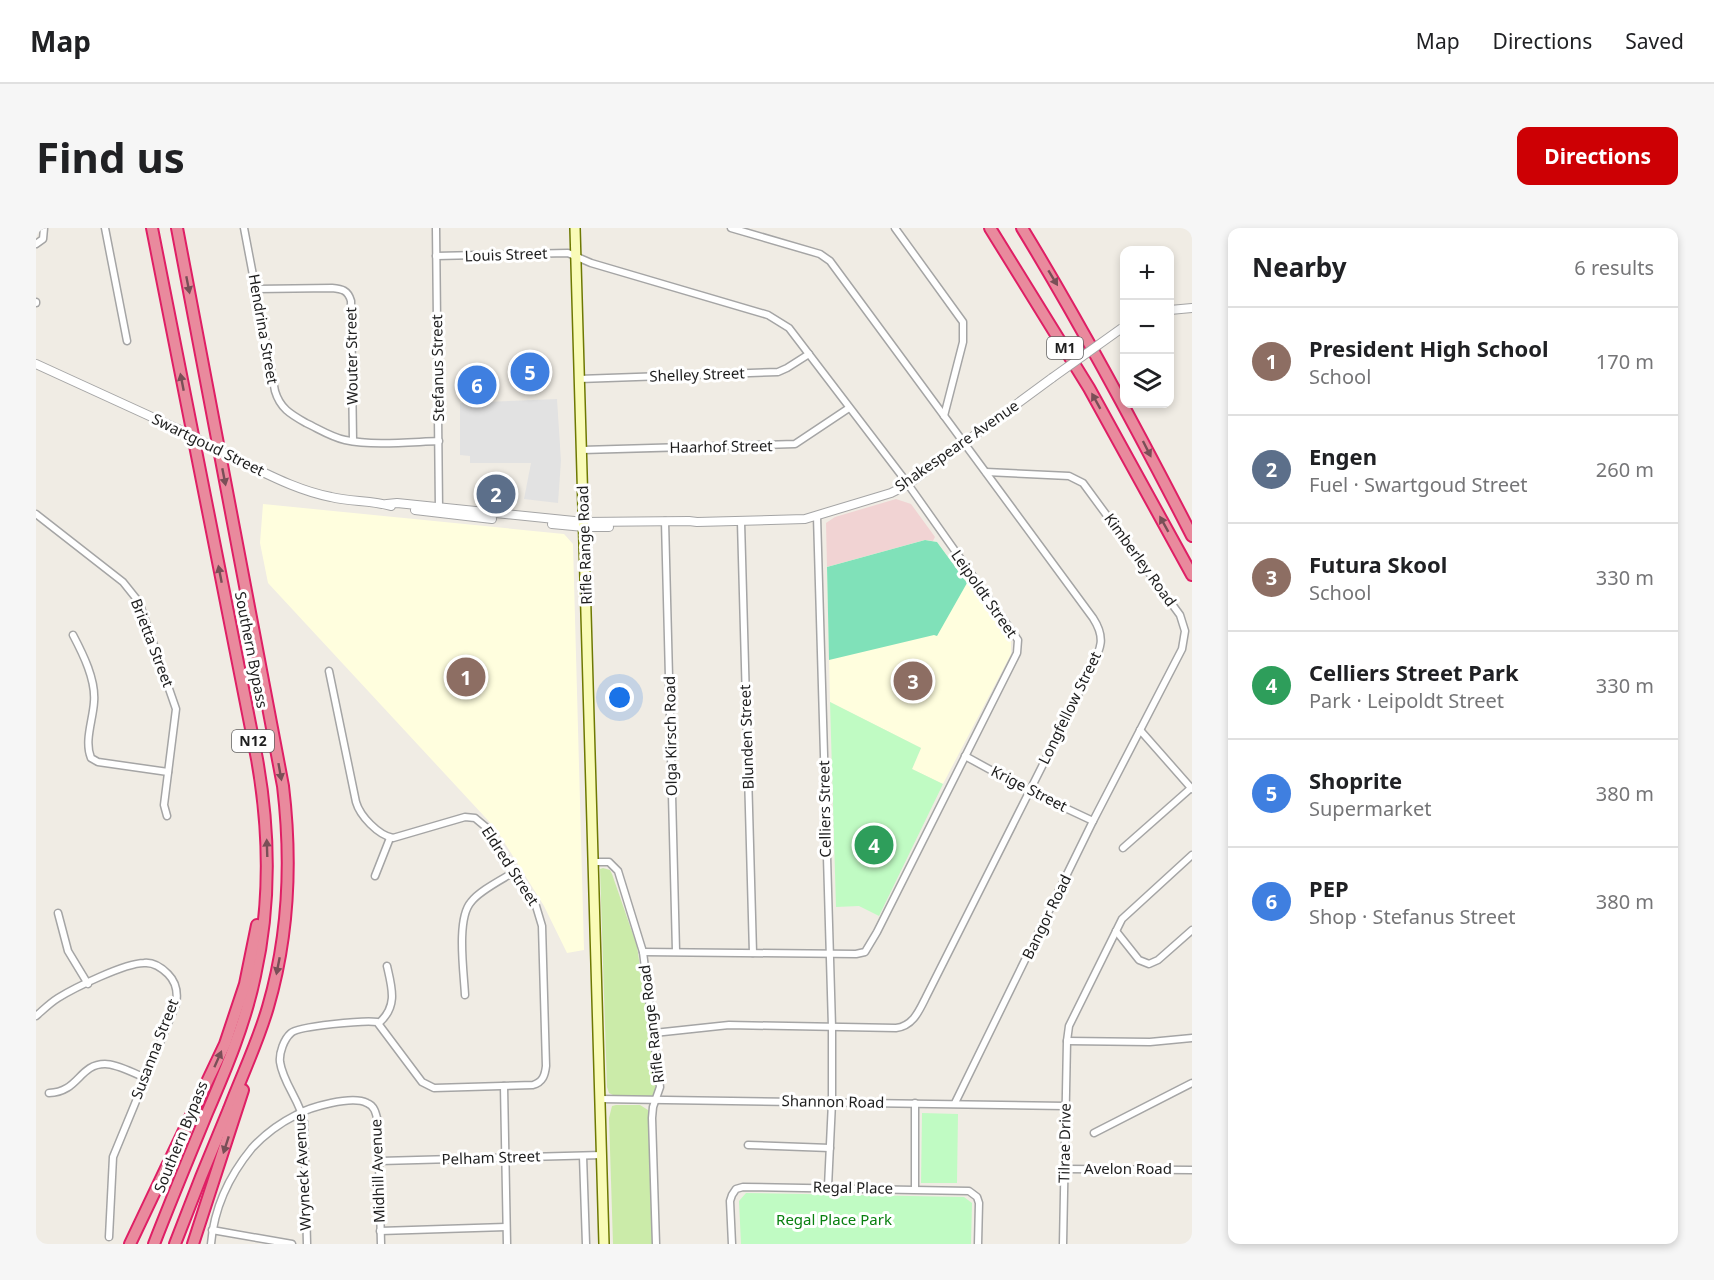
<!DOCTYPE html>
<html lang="en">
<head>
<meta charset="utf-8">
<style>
  :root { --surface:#fff; --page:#f6f6f6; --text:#202124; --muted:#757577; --line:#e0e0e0; --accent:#cd0004 }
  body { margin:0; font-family:"Noto Sans",sans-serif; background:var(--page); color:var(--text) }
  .controls { position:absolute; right:18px; top:18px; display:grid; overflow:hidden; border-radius:12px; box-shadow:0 3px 9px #0003 }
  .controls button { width:54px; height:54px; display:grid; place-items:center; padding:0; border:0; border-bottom:2px solid var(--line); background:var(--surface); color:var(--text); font:30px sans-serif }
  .you { position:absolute; left:584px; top:470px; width:21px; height:21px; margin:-15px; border:4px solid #fff; border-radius:50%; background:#1a73e8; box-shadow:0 0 0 9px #1a73e833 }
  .badge { display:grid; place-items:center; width:39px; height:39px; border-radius:50%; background:var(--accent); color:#fff; font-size:20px; font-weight:700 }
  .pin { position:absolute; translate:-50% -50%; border:3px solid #fff; box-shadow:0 2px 6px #0006 }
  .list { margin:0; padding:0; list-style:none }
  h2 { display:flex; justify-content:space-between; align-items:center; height:78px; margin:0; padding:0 24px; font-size:26px }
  h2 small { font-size:20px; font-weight:400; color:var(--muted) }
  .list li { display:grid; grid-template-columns:39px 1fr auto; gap:18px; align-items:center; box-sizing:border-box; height:108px; padding:0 24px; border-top:2px solid var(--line) }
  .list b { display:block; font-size:22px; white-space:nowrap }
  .list p { margin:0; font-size:20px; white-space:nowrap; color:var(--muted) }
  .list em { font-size:20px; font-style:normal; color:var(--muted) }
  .icon { flex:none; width:33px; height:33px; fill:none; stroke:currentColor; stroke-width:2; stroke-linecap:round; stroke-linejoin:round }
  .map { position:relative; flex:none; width:1156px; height:1016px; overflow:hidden; border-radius:12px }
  header { display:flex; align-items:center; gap:36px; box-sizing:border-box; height:84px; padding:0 30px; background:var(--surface); border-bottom:2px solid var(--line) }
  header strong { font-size:28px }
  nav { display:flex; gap:33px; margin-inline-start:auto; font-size:21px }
  .intro { display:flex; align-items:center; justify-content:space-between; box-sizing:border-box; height:144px; padding:0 36px }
  h1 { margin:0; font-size:42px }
  .button { padding:15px 27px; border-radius:12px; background:var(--accent); color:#fff; font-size:21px; font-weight:700 }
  main { display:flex; gap:36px; padding:0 36px }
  aside { flex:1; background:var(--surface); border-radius:12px; box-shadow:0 3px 9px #0003 }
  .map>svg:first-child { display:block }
</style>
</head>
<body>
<header>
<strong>Map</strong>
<nav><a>Map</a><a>Directions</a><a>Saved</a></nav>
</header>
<div class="intro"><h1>Find us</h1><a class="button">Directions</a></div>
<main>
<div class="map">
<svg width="1156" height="1016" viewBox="0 0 1156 1016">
  <rect width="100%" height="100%" fill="#f0ece4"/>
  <polygon fill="#f1d3d3" points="860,271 875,276 899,309 897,313 889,312 791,339 790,295 799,289"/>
  <g fill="#fffede">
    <polygon points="227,276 528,306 537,316 548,722 531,725 508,678 460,601 232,355 224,315"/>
    <polygon points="889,312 901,314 975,413 975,426 907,556 876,541 885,520 794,474 791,339"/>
  </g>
  <g fill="#cbeba9">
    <polygon points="567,640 574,642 576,646 601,718 620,853 619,867 613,869 577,867 573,865 571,859 564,641"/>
    <polygon points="580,877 604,877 612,882 617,1016 577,1016 573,890 576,878"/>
  </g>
  <g fill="#c0fbc3">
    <polygon points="794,474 885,520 876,541 907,556 843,688 823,678 800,679"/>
    <polygon points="886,885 922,886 921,955 885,955"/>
    <polygon points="710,965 928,969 936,975 935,1016 705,1016 703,973"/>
  </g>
  <polygon fill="#80e1b9" points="889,312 901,314 931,355 901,408 898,407 793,432 791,339"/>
  <polygon fill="#e2e2e2" points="521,171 525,233 522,275 488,271 495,235 434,235 434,228 424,227 424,175"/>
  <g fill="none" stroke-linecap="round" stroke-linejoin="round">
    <g stroke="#a5a5a5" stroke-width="9">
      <g id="minor">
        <polyline points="69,0 91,113"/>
        <path d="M208,0L239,163C244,180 254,186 270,195C283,201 295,209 309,212C337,218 374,214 403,213"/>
        <polyline points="400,0 403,281"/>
        <polyline points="859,0 927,94 927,114 908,188"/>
        <polyline points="0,16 7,11 8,0"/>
        <polyline points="400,28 532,25 555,35 732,87 753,100 869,252 982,412 981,425 841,704 829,724 820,726 607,724"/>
        <path d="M220,61L296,60C306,61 312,62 315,73L317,213"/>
        <polyline points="0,74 0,75"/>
        <polyline points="543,151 742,144 751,140 773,126"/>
        <polyline points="546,222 759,216 813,180"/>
        <polyline points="0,286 87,354 103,374 140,481 128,577 131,588"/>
        <polyline points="781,288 796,799 796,874 792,959"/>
        <polyline points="629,293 640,723"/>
        <polyline points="705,294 717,725"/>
        <path d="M37,407C47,426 60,452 58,474C57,492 48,513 55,530L62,534L132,544"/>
        <polyline points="1104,502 1156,561"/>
        <polyline points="929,528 993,563 1057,593"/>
        <polyline points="1087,620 1155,560"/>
        <polyline points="557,634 573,634 582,643 607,724 624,859 617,879 616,890 620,1016"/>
        <polyline points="339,648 354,610"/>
        <polyline points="22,685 32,723 52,756"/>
        <polyline points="1080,703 1103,732 1113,736 1122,732 1156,702"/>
        <path d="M429,767C428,745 420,691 435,674C443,663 465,652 478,644"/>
        <path d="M0,788C7,782 14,775 22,770C38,760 89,735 108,735C117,734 125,739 132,746C140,754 142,765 140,776L77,929L73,1009"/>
        <path d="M343,795C362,778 356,760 351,738"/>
        <path d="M618,805L693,797L860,800C877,798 883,783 890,769L1055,441C1065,420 1070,410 1057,390L794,33L784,26L695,0"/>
        <polyline points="1031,813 1114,814 1156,810"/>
        <polyline points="468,858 471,1016"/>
        <path d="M13,865C43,864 43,836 69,836C81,836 97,845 108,849"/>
        <polyline points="564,871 1030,878"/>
        <polyline points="919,875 1057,593 1146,421 1149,403 1144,387 1047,255 1033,248 950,244"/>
        <polyline points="1058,905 1156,855"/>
        <polyline points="712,917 794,920"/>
        <polyline points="547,928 550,1016"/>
        <polyline points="344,933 566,927"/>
        <polyline points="1028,941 1156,942"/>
        <polyline points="879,961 879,875"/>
        <polyline points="176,1002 256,1016"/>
        <polyline points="344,1003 470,999"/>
        <path d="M175,1016C178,980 193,948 216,920C228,907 244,895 260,887C274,879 316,867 331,875C339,878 340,886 342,894L345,1016"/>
        <path d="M271,1016L268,894C264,873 247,855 244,834C243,825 248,811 255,805C262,798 330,792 341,794L386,854L398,860L497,857C507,854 509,847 510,838L506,698L500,678L451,600L439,590L429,589L357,610C342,607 324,588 320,574L293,443"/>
        <polyline points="696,1016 694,973 696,967 700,961 707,959 933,963 941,969 943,975 942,1016"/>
        <polyline points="1027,1016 1031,813 1033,798 1086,691 1156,627"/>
      </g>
    </g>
    <g stroke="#a5a5a5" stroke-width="10">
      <g id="tertiary">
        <polyline points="1134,82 1156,80"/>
        <polyline points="0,136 142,201"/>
        <path d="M208,235C237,249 264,263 295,269C315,274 336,272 355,278"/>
        <polyline points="351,276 361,275 548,294 653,293 661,294 769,291 855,265 871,257 1016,150"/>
        <polyline points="379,282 456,291"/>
        <polyline points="516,296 548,299 573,299"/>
      </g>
    </g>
    <g stroke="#6e7902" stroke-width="12">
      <polyline id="secondary" points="539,0 568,1016"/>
    </g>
    <g stroke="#df1f65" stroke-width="14">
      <g id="motorway">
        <path d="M116,0L221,531C234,604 235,676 219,748C209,796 190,841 171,885C153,929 135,972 118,1016"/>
        <polyline points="954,0 1053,160 1156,347"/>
        <path d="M986,0C1047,100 1102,203 1156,308"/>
        <polyline points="94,1016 189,816 209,756 221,697"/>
        <path d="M139,1016C156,971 174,926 193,881C206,847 222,814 232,779C253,707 256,633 247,558L141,0"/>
        <polyline points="157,1016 207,862"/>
      </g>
    </g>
    <use href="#minor" stroke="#fff" stroke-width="6"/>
    <use href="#tertiary" stroke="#fff" stroke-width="8"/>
    <use href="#secondary" stroke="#f9fbb7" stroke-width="9"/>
    <use href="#motorway" stroke="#e98a9d" stroke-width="10"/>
    <g stroke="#a5a5a5" stroke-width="10" stroke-linecap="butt">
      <g id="tertiary-bridge">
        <polyline points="1016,150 1086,100"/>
        <polyline points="142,201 208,235"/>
      </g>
    </g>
    <use href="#tertiary-bridge" stroke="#fff" stroke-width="8"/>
  </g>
  <defs><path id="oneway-solid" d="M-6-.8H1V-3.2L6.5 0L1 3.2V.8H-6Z" transform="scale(1.5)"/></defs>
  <g fill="#794f57">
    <use href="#oneway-solid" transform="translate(1017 50) rotate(59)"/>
    <use href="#oneway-solid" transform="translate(152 57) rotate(79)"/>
    <use href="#oneway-solid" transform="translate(146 154) rotate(-101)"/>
    <use href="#oneway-solid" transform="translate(1060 173) rotate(-119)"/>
    <use href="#oneway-solid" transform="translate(1111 221) rotate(63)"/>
    <use href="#oneway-solid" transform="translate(188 249) rotate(79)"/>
    <use href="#oneway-solid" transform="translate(1128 296) rotate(-119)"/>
    <use href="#oneway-solid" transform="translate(184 346) rotate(-101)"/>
    <use href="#oneway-solid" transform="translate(244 544) rotate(80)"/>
    <use href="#oneway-solid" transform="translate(231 620) rotate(-92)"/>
    <use href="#oneway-solid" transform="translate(242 738) rotate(101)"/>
    <use href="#oneway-solid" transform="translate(182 831) rotate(-66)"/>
    <use href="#oneway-solid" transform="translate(190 917) rotate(108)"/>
  </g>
  <g text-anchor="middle" stroke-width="6" stroke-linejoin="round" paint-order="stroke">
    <g fill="#fff" stroke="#626262" stroke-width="1.5">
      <rect x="1011" y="109" width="36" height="22" rx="4.5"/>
      <rect x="196" y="502" width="42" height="22" rx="4.5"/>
    </g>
    <g font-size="14" font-weight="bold" fill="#1e1e1e">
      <text x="1029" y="125">M1</text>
      <text x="217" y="518">N12</text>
    </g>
    <g font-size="15" fill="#1e1e1e" stroke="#fff">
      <text transform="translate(470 27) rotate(-2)" y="5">Louis Street</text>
      <text transform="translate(227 101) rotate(80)" y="5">Hendrina Street</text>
      <text transform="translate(316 128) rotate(-91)" y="5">Wouter Street</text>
      <text transform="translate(402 140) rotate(-91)" y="5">Stefanus Street</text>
      <text transform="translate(661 147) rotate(-2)" y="5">Shelley Street</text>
      <text transform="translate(172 217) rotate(26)" y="5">Swartgoud Street</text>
      <text transform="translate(921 218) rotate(-35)" y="5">Shakespeare Avenue</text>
      <text transform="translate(685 219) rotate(-1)" y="5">Haarhof Street</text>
      <text transform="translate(549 317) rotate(-92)" y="5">Rifle Range Road</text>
      <text transform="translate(1104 332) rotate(54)" y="5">Kimberley Road</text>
      <text transform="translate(948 366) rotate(55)" y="5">Leipoldt Street</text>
      <text transform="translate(116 415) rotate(69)" y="5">Brietta Street</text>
      <text transform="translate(215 422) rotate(79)" y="5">Southern Bypass</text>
      <text transform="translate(1034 480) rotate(-64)" y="5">Longfellow Street</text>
      <text transform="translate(635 508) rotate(-91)" y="5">Olga Kirsch Road</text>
      <text transform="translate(711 509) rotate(-92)" y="5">Blunden Street</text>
      <text transform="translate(993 561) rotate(27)" y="5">Krige Street</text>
      <text transform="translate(789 581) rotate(-91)" y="5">Celliers Street</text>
      <text transform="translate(474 638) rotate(57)" y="5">Eldred Street</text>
      <text transform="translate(1011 689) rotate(-64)" y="5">Bangor Road</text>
      <text transform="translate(616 796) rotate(-97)" y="5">Rifle Range Road</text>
      <text transform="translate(119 821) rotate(-69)" y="5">Susanna Street</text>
      <text transform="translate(797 874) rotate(1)" y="5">Shannon Road</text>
      <text transform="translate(145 909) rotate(-68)" y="5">Southern Bypass</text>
      <text transform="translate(1029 915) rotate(-89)" y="5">Tilrae Drive</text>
      <text transform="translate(455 930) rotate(-2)" y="5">Pelham Street</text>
      <text x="1092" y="946">Avelon Road</text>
      <text transform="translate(342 943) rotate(-92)" y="5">Midhill Avenue</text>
      <text transform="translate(267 944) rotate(-93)" y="5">Wryneck Avenue</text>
      <text transform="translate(817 960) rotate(1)" y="5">Regal Place</text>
    </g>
    <g font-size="15" fill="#098010" stroke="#fff">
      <text x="798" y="997">Regal Place Park</text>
    </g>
  </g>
</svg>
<div class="controls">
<button>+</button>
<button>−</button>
<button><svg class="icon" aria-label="layers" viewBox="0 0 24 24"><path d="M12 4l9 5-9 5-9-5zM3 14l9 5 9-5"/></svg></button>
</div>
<div class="you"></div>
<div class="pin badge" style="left:430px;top:449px;background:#8d6e63">1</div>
<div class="pin badge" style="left:460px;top:266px;background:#5c6f8a">2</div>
<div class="pin badge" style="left:877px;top:453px;background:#8d6e63">3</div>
<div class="pin badge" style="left:838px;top:617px;background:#2e9e5b">4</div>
<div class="pin badge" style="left:494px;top:144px;background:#3f7fe0">5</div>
<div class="pin badge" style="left:441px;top:157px;background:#3f7fe0">6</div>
</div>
<aside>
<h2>Nearby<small>6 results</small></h2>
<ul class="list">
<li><span class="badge" style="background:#8d6e63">1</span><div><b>President High School</b><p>School</p></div><em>170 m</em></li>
<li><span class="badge" style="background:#5c6f8a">2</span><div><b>Engen</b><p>Fuel · Swartgoud Street</p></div><em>260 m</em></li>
<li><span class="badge" style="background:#8d6e63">3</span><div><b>Futura Skool</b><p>School</p></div><em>330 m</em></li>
<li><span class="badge" style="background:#2e9e5b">4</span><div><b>Celliers Street Park</b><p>Park · Leipoldt Street</p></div><em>330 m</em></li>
<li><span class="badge" style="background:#3f7fe0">5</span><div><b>Shoprite</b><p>Supermarket</p></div><em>380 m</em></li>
<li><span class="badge" style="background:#3f7fe0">6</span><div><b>PEP</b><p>Shop · Stefanus Street</p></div><em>380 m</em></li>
</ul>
</aside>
</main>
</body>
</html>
